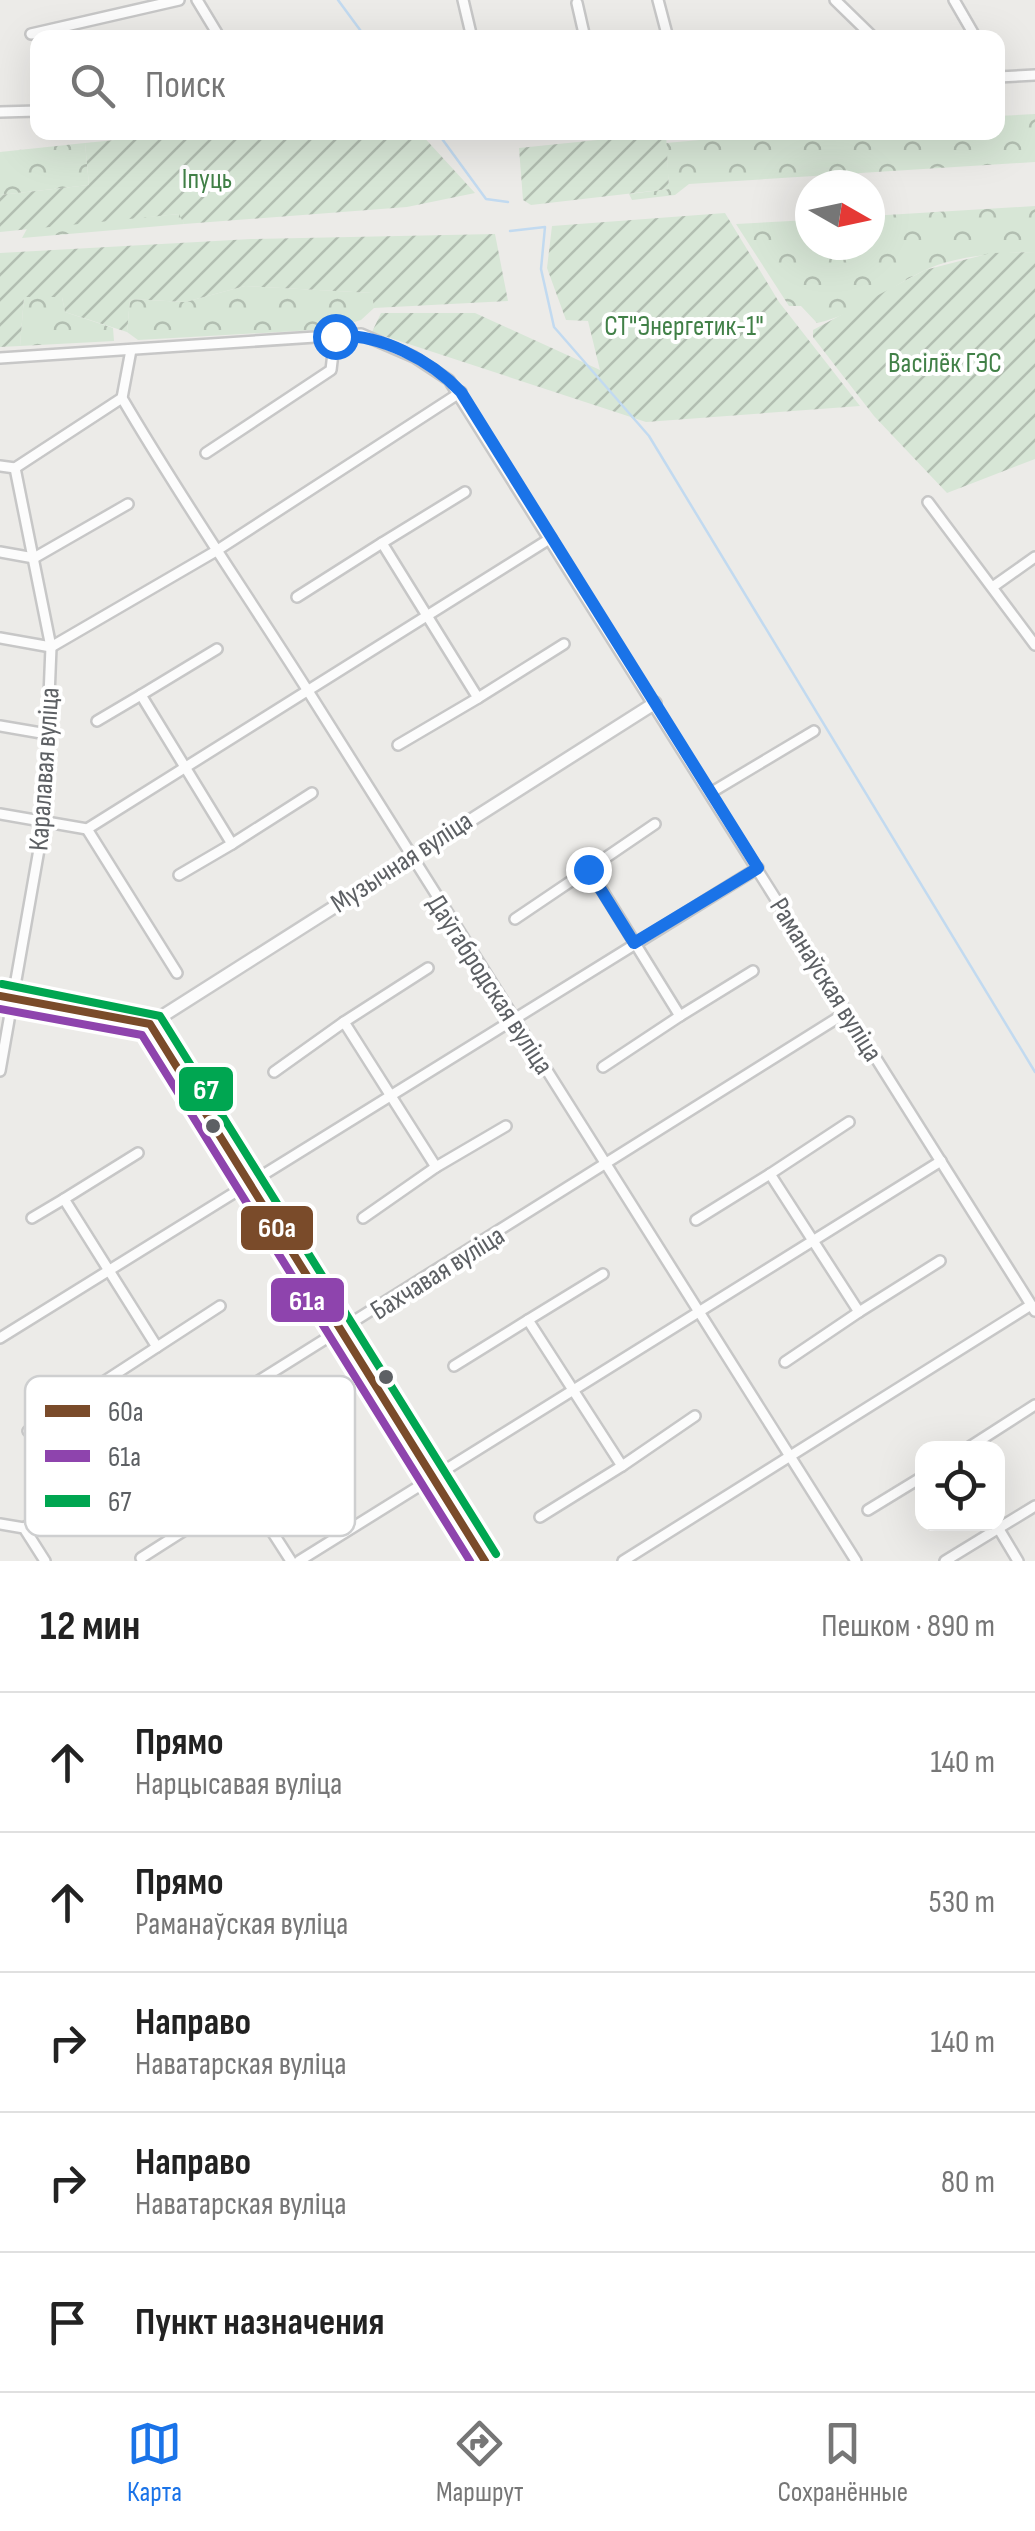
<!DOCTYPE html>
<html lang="ru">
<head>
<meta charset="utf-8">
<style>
  :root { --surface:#fff; --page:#f2f2f2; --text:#222; --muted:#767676; --line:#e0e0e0; --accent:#1a73e8 }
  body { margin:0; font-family:"Sofia Sans Condensed",sans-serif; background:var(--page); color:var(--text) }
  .controls { position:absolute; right:30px; bottom:30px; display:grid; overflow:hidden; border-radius:20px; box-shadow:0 10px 40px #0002 }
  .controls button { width:90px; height:90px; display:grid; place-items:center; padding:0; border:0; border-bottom:2px solid var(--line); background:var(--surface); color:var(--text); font:50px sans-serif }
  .compass { position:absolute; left:795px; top:170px; width:90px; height:90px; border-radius:50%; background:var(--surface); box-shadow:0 10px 40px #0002; rotate:99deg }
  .stop { position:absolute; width:30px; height:30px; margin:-22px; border:8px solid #1a73e8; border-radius:50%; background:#fff }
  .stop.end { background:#1a73e8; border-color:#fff; box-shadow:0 2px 10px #0008 }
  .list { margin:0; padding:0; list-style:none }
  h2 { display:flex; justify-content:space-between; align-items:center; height:130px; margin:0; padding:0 40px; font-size:42px }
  h2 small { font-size:32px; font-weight:400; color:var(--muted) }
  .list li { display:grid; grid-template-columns:65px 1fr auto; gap:30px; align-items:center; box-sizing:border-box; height:140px; padding:0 40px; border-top:2px solid var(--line) }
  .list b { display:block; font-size:38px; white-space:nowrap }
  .list p { margin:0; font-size:32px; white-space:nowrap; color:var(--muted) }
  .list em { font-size:32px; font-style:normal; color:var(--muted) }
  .icon { flex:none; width:55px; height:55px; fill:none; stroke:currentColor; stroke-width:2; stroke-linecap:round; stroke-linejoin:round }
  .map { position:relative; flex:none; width:1035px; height:1561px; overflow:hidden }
  .search { position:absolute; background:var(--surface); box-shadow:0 10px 40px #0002; left:30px; right:30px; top:30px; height:110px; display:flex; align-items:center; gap:25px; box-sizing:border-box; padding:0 35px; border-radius:20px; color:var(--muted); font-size:38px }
  .sheet { height:830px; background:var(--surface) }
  nav { display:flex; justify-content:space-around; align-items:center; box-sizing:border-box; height:140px; border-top:2px solid var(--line); background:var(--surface); font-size:28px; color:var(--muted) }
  nav a { display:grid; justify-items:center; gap:5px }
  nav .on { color:var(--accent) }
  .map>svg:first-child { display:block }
</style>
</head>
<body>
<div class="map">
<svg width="1035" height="1561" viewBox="0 0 1035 1561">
  <defs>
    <pattern id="forest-crowns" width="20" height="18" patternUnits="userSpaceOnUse" patternTransform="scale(2.5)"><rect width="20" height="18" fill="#d7e6d6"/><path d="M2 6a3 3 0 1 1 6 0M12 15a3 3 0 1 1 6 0" fill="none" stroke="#b2beb1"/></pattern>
    <pattern id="garden-furrows" width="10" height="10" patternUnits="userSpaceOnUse" patternTransform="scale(2.5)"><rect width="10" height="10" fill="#d7e6d6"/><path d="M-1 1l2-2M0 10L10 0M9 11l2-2" fill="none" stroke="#b2beb1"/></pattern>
  </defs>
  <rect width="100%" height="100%" fill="#ecebe8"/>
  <g fill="url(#forest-crowns)">
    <polygon points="1035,114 1035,162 689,184 675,195 632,200 629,194 669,189 666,143 788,132 998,132 998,116"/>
    <polygon points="85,143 89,185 0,195 0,152"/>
    <path d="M1035,206V252C998,253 955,255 921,272C886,290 857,314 817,323L801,306H789L736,224L810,220V245H870V216Z"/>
    <polygon points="180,214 184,224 22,238 28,227"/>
    <polygon points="245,286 373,293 374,308 361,320 332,329 138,340 127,332 130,299 185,302"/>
    <polygon points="24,297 62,297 65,312 113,328 114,341 20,346"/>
  </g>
  <g fill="url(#garden-furrows)">
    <polygon points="185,133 420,133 475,193 407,207 184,224 179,214 0,232 0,195 89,185 85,143"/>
    <polygon points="666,133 669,189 531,205 523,200 519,148"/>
    <polygon points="725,213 779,302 860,406 646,422 372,332 381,313 475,313 600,370 588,321 566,320 547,268 552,226"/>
    <polygon points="495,234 508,301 374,308 372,293 245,286 185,302 130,299 127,332 65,312 62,297 24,297 20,346 0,347 0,253 251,239"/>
    <polygon points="1035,252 1035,459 947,493 874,416 813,337 813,330 925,270 991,253"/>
  </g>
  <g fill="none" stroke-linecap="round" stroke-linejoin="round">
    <g stroke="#c2daf0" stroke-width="2.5">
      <polyline points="338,0 366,38"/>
      <polyline points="437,132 486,199 508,202"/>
      <polyline points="510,231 545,227 541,269 554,327 649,436 1035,1072"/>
    </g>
    <g stroke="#c7c7c7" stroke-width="14">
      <g id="street">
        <polyline points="197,0 220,38"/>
        <polyline points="463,0 472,38"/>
        <polyline points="658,0 668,38"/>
        <polyline points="835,0 874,38"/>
        <polyline points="954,0 976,38"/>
        <polyline points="577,3 585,38"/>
        <polyline points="31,34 179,0"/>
        <polyline points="998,77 1035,75"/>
        <polyline points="0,112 38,111"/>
        <path d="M131,350L122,398C181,499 246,593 308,691C492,980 672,1272 856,1561"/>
        <polyline points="0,358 361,334 414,357 449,380 1035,1311"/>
        <polyline points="206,453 331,370 335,336"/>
        <polyline points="0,466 15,468 122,398"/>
        <polyline points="465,492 382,543 478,698 564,644"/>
        <polyline points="928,502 1035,645"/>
        <polyline points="0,552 34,558 128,504"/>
        <polyline points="994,586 1035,557"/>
        <polyline points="297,597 382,543"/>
        <polyline points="0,638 51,647 216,551 461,392"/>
        <polyline points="217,649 141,695 232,844 312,793"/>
        <polyline points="97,721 141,695"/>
        <polyline points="0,726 47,734"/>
        <polyline points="398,745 478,698"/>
        <polyline points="712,792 814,731"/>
        <polyline points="0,814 87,829 551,538"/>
        <polyline points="655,824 589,869 680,1016 753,971"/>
        <polyline points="87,829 177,973"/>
        <polyline points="179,875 232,844"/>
        <polyline points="515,919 589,869"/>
        <polyline points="428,968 344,1022 436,1167 506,1126"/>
        <polyline points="603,1067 680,1016"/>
        <polyline points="0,1071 44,821 51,647 15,468"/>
        <polyline points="274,1072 344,1022"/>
        <polyline points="849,1122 770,1174 859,1312 940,1261"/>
        <polyline points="138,1153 64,1199 157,1347 220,1306"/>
        <polyline points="32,1218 64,1199"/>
        <polyline points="363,1218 436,1167"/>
        <polyline points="696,1220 770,1174"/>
        <polyline points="603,1274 528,1320 622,1466 695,1416"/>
        <polyline points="0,1338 758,868"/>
        <polyline points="785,1362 859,1312"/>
        <polyline points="454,1366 528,1320"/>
        <polyline points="28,1431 157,1347"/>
        <polyline points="968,1448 1035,1405"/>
        <polyline points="868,1510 922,1477"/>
        <polyline points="540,1517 622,1466"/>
        <polyline points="0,1524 24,1528 45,1561"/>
        <polyline points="997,1526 1018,1561"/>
        <polyline points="24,1528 847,1012"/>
        <polyline points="141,1558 246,1491"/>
        <polyline points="291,1561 246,1491 324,1441"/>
        <polyline points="299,1561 941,1161"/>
        <polyline points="623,1561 1031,1305"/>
        <polyline points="945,1561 1035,1506"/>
      </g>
    </g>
    <g stroke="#c9c9c9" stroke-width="16">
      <g id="secondary">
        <polyline points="0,996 150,1024 485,1561"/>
        <polyline points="150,1024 655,703"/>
      </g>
    </g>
    <use href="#street" stroke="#fcfcfc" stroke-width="9"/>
    <use href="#secondary" stroke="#fcfcfc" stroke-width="11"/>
    <g stroke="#fff" stroke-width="15">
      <polyline id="bus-1" points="0,996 150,1024 485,1561"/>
    </g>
    <g stroke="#fff" stroke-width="15">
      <polyline id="bus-2" points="0,1009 142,1035 470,1561"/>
    </g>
    <g stroke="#fff" stroke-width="15">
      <polyline id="bus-3" points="2,984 160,1016 496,1554"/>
    </g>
    <use href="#bus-1" stroke="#7a4b2a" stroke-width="8"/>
    <use href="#bus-2" stroke="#8e44ad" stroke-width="8"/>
    <use href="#bus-3" stroke="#00a651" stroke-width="8"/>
  </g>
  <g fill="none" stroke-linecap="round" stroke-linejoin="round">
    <path stroke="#1a73e8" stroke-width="12" d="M335,336C379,333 431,360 461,392L758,868L634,943L588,869"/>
  </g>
  <g fill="#5d6064" stroke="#fff" stroke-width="4">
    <circle cx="213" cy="1126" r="9"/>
    <circle cx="386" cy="1377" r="9"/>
  </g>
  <g text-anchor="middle" stroke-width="8" stroke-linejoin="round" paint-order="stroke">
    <g font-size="28" fill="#418047" stroke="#fff">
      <text x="207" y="188">Іпуць</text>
      <text x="684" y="335">СТ"Энергетик-1"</text>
      <text x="945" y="372">Васілёк ГЭС</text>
    </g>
    <g font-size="28" fill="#5d6064" stroke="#fff">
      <text transform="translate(43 769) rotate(-86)" y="10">Каралавая вуліца</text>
      <text transform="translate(401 861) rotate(-33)" y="10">Музычная вуліца</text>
      <text transform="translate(827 979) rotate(58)" y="10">Раманаўская вуліца</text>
      <text transform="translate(491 984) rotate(57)" y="10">Даўгабродская вуліца</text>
      <text transform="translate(437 1272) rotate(-32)" y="10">Бахчавая вуліца</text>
    </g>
  </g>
  <rect x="25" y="1376" width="330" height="160" rx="15" fill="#fff" stroke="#cecfd0" stroke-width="2.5"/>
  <rect x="45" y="1405" width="45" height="12" fill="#7a4b2a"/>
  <rect x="45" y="1450" width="45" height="12" fill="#8e44ad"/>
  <rect x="45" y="1495" width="45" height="12" fill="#00a651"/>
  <g font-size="28" fill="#5d6064">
    <text x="108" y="1421">60а</text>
    <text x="108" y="1466">61а</text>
    <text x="108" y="1511">67</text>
  </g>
  <g stroke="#fff" stroke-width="4">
    <rect x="177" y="1065" width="58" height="48" rx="10" fill="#00a651"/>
    <rect x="239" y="1204" width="76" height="48" rx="10" fill="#7a4b2a"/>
    <rect x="269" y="1276" width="77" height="48" rx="10" fill="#8e44ad"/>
  </g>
  <g font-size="28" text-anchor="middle" font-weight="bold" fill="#fff">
    <text x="206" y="1099">67</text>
    <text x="277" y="1237">60а</text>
    <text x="307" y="1310">61а</text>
  </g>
</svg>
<div class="controls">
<button><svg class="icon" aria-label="locate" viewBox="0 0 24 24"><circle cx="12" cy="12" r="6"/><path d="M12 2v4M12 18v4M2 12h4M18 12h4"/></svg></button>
</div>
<svg class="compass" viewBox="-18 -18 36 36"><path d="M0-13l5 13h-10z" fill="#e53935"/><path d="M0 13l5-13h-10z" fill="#767676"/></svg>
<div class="stop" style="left:335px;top:336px"></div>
<div class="stop end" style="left:588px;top:869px"></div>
<div class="search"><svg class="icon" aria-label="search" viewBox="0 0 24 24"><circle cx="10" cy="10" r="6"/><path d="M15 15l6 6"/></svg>Поиск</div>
</div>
<section class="sheet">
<h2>12 мин<small>Пешком · 890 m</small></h2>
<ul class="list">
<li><svg class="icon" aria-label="ahead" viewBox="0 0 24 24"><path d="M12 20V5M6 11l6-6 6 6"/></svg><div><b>Прямо</b><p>Нарцысавая вуліца</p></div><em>140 m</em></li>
<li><svg class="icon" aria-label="ahead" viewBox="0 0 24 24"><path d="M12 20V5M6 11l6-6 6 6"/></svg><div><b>Прямо</b><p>Раманаўская вуліца</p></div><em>530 m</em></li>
<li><svg class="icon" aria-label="right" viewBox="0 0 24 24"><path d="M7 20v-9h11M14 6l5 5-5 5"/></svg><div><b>Направо</b><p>Наватарская вуліца</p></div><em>140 m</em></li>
<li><svg class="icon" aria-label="right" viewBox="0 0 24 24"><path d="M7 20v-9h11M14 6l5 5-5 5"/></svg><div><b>Направо</b><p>Наватарская вуліца</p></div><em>80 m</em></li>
<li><svg class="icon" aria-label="arrive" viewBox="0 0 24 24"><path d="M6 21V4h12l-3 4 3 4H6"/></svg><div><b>Пункт назначения</b></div></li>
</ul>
</section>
<nav>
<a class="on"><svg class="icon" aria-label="map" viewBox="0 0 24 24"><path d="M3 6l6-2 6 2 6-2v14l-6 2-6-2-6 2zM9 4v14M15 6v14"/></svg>Карта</a>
<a><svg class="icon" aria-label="directions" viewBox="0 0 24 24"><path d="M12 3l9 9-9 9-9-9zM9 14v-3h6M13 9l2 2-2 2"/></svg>Маршрут</a>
<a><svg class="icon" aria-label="saved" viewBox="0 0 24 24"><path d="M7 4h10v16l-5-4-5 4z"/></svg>Сохранённые</a>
</nav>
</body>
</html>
